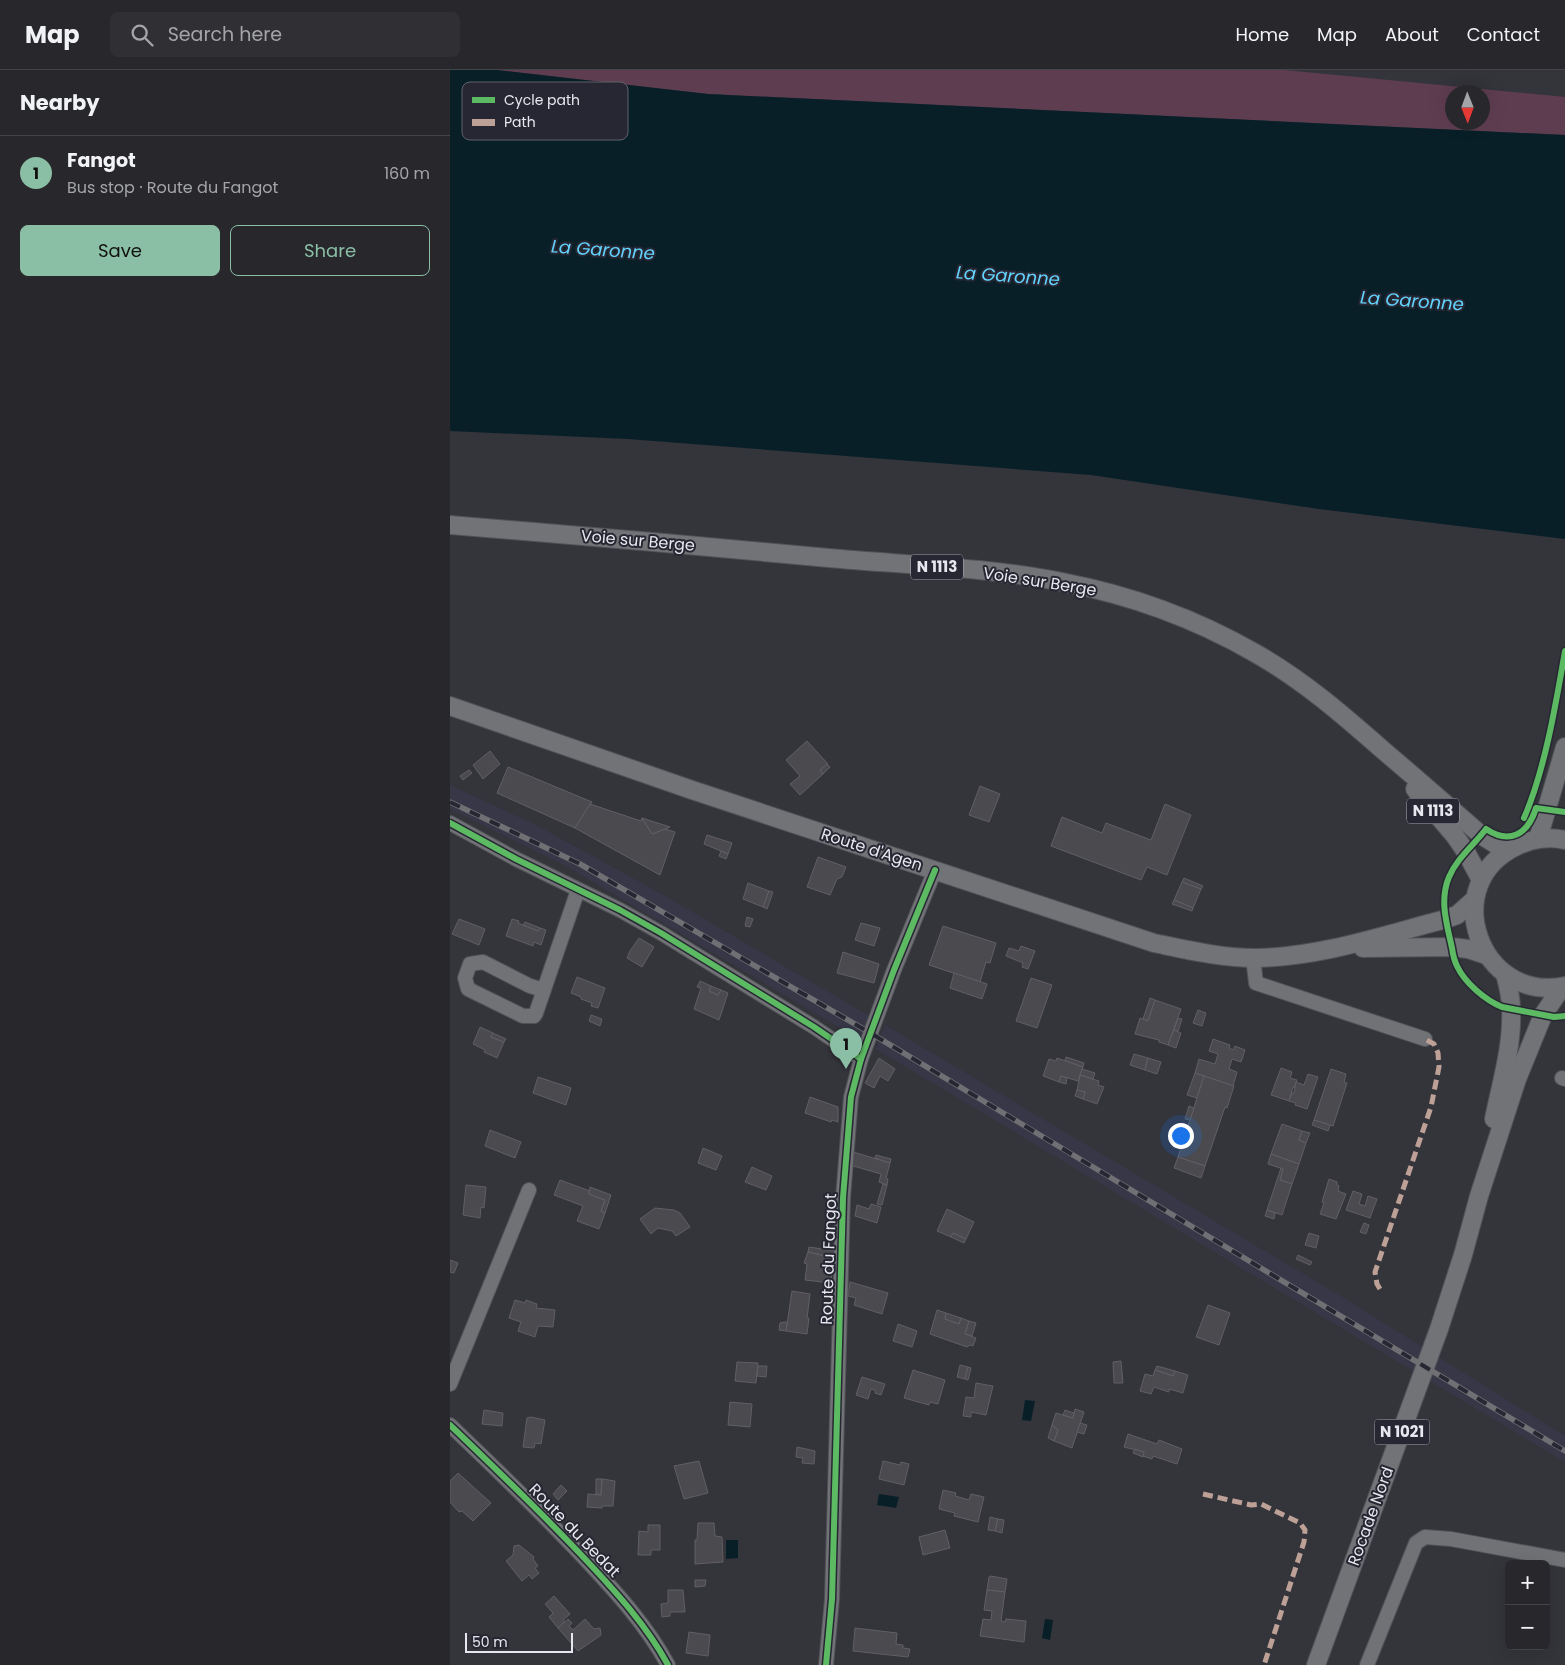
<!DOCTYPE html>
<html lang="en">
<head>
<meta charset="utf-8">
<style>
  :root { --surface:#27272c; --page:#2f2f34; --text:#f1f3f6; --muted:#a4a5a9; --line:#434448; --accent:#8abfa5 }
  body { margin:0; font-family:Poppins,sans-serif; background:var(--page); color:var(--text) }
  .controls { position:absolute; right:15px; bottom:15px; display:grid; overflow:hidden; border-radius:8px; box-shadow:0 5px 20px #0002 }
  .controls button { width:45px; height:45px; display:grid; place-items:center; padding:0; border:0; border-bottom:1px solid var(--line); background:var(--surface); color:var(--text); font:25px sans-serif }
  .compass { position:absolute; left:995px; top:15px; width:45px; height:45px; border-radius:50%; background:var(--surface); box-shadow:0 5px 20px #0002; rotate:179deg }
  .scale { position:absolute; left:15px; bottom:12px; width:108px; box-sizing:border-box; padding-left:5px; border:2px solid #e7e7ef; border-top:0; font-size:14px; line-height:18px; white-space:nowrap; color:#e7e7ef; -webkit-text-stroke:4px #272733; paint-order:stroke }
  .you { position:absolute; left:730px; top:1065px; width:18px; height:18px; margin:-12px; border:4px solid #fff; border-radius:50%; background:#1a73e8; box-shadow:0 0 0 8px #1a73e833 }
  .badge { display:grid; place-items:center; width:32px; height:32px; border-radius:50%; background:var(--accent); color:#111; font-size:16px; font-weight:700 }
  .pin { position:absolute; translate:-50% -41px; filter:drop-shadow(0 1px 2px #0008) }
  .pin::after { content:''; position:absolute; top:26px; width:18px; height:15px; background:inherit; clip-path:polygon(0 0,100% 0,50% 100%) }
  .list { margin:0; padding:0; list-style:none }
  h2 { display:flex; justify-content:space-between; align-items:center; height:65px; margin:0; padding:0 20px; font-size:21px }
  h2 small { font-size:16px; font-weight:400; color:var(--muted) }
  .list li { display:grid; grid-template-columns:32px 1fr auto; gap:15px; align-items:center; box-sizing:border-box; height:75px; padding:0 20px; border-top:1px solid var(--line) }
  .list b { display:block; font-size:19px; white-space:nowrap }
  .list p { margin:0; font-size:16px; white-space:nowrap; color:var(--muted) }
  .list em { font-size:16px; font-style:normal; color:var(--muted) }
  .actions { display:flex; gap:10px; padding:15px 20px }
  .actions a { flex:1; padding:11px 0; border:1px solid var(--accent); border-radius:8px; text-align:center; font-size:18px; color:var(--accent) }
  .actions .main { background:var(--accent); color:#111 }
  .icon { flex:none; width:28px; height:28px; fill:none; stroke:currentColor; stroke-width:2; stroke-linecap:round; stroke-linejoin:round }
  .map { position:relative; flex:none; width:1115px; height:1595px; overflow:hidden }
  header { display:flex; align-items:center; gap:30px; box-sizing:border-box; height:70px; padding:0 25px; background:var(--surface); border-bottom:1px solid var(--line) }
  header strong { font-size:24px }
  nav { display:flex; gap:28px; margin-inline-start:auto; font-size:18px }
  .search { width:350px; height:45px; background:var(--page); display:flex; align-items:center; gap:12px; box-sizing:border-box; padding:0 18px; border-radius:8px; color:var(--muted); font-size:19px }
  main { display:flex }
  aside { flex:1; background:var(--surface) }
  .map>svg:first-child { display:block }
</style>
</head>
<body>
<header>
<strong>Map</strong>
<div class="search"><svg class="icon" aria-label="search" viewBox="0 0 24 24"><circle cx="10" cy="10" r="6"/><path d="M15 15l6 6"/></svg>Search here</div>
<nav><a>Home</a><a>Map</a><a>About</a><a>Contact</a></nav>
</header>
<main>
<aside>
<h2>Nearby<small></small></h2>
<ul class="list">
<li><span class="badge">1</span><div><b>Fangot</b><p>Bus stop · Route du Fangot</p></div><em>160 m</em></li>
</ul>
<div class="actions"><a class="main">Save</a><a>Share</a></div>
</aside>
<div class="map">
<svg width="1115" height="1595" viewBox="0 0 1115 1595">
  <rect width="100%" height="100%" fill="#34343b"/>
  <g fill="#373748">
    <polygon points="0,715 86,755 210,823 421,947 412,971 116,796 0,739"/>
    <polygon points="435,955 899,1231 1115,1366 1115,1392 426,979"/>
  </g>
  <path fill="#5f3d51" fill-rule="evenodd" d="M46,0H834L1115,27V65L258,24ZM1002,22H1032V52H1002Z"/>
  <g fill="#081f28">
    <polygon points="0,0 46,0 258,24 1115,65 1115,469 869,439 641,405 178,369 0,361"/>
    <polygon points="575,1330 585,1331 581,1351 572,1350"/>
    <polygon points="429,1424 449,1427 446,1438 427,1435"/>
    <polygon points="276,1470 288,1470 288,1488 276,1489"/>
    <polygon points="595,1549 603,1550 600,1570 592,1568"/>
  </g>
  <g fill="#4b4a4f" stroke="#615f65">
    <polygon points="357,671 378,694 370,700 373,704 350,725 340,714 350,706 336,690"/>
    <polygon points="40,681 50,694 33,709 23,695"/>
    <polygon points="377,694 380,697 373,704 370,700"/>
    <polygon points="58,697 142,732 125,758 47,723"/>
    <polygon points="19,700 22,703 13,710 10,706"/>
    <polygon points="530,716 550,724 539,752 519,745"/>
    <polygon points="140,734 191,751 192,748 202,764 215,759 225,762 210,805 125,758"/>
    <polygon points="715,734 741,745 717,805 697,797 691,810 601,776 612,747 652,763 656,753 701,770"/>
    <polygon points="192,748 220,757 202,764"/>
    <polygon points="257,765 282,773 278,784 254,774"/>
    <polygon points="271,781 278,784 276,789 269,786"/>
    <polygon points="368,787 396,797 392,807 387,809 380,825 357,817"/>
    <polygon points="734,808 753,816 751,819 732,812"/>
    <polygon points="732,812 751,819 743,838 724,830"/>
    <polygon points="298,813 319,821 313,837 293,829"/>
    <polygon points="319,821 323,822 317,839 313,837"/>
    <polygon points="724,830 743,838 742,841 722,834"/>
    <polygon points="297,847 303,849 300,857 295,856"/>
    <polygon points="9,849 35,859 29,875 2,864"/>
    <polygon points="62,849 69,851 68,853 88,861 90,858 96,860 91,875 84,872 83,876 56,866"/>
    <polygon points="75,852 90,858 88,861 73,855"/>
    <polygon points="411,853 430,858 424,876 405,870"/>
    <polygon points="493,856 546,873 540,893 536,892 530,912 479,895"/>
    <polygon points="189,868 204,877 192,897 177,888 180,881"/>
    <polygon points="571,876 585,881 578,899 572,897 573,893 556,886 559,878 569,881"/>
    <polygon points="393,882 429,894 424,913 387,903"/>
    <polygon points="504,903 537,914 532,929 500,918"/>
    <polygon points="127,907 155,918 148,938 141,936 142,933 131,929 131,927 121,923"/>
    <polygon points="581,908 602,915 587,958 566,951"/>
    <polygon points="250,911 261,916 259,921 268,925 271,920 278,923 269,950 244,939 251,918 247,917"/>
    <polygon points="261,916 271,920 268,925 259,921"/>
    <polygon points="700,928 705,930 698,951 693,949"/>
    <polygon points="705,930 731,939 718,975 709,972 709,970 685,964 690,948 698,951"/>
    <polygon points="748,940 756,943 752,956 743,953"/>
    <polygon points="141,945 152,949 150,956 139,951"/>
    <polygon points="728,948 732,949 728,961 724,960"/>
    <polygon points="30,957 43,963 41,967 54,972 47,988 34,982 35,980 23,974"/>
    <polygon points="724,960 731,963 726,978 718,975"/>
    <polygon points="43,963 56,969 54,972 41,967"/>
    <polygon points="763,969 780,975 779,978 783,980 785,976 795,980 791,992 782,989 779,999 787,1002 783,1016 745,1003 749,989 765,994 768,984 759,981"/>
    <polygon points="684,984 698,988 695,1000 680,995"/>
    <polygon points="616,987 634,993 633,997 615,991"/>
    <polygon points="429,988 445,999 438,1011 430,1006 424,1018 415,1013"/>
    <polygon points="607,988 633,997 628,1011 611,1006 609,1012 593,1006 599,989 606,991"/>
    <polygon points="698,988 711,992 707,1004 695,1000"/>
    <polygon points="831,998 842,1002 840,1008 847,1010 844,1018 843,1017 839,1031 821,1025"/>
    <polygon points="632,999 645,1003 643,1009 630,1005"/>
    <polygon points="881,999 896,1004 894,1012 897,1013 883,1056 864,1050"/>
    <polygon points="745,1003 754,1006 747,1028 737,1025"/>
    <polygon points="858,1004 868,1007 857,1039 845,1035 846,1033 839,1031 842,1023 844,1023 846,1012 854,1015"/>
    <polygon points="630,1005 649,1011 648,1015 654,1017 647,1034 633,1029 635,1022 627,1020"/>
    <polygon points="611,1006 617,1008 616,1014 609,1012"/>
    <polygon points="754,1006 784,1016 777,1038 775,1037 755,1096 728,1087"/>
    <polygon points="88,1007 121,1018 116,1035 83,1023"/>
    <polygon points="627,1020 635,1022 633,1029 625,1026"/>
    <polygon points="360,1027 388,1037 388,1052 382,1050 381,1052 355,1043"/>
    <polygon points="739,1036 744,1038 740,1050 735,1049"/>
    <polygon points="864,1050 880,1055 878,1061 862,1055"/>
    <polygon points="832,1054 852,1061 849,1070 856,1073 849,1094 821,1084"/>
    <polygon points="40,1060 71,1072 65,1088 35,1076"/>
    <polygon points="852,1061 860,1063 856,1073 849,1070"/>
    <polygon points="253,1078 272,1086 266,1100 248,1093"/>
    <polygon points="400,1081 440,1093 436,1108 438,1109 437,1115 429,1112 431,1104 400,1095"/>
    <polygon points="821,1084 849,1094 842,1114 830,1110 833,1099 818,1094"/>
    <polygon points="426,1085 441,1089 440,1093 425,1088"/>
    <polygon points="728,1087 755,1096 751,1108 724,1098"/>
    <polygon points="302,1097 322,1106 316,1120 295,1112"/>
    <polygon points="831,1098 833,1099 830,1110 842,1114 832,1145 817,1140"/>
    <polygon points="879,1109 887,1112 887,1115 889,1116 888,1121 896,1124 886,1149 870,1144 874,1133 872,1132"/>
    <polygon points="110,1110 140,1121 139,1124 155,1130 151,1141 155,1143 149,1159 127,1151 133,1136 104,1125"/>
    <polygon points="433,1114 437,1115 432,1135 427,1134"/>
    <polygon points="16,1115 36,1117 34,1138 31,1137 30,1148 13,1145"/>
    <polygon points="140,1117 161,1125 155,1143 151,1141 155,1130 139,1124"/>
    <polygon points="903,1121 912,1124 909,1134 915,1136 918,1126 927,1129 920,1148 896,1140"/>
    <polygon points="421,1134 431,1137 427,1153 405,1146 407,1135 419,1139"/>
    <polygon points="205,1138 224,1140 230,1143 240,1157 226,1166 222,1161 208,1158 201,1164 190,1149"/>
    <polygon points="497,1139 524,1152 516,1169 503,1163 501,1167 487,1161"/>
    <polygon points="817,1140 825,1143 824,1149 815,1146"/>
    <polygon points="914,1153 919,1155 916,1164 910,1162"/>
    <polygon points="503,1163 516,1169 514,1173 501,1167"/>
    <polygon points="859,1163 869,1166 866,1178 855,1175"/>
    <polygon points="359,1177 386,1181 385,1188 358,1182"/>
    <polygon points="358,1182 383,1188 381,1213 355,1210 357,1194 354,1193"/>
    <polygon points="848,1185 862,1192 860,1195 846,1189"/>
    <polygon points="0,1190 8,1193 4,1203 0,1202"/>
    <polygon points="400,1212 438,1223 432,1244 404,1235 406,1228 398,1226"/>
    <polygon points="342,1221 360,1224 357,1248 359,1248 357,1264 336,1261"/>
    <polygon points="65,1230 75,1233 76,1230 87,1234 86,1238 105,1240 103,1257 88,1256 85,1267 68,1261 71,1252 59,1248"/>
    <polygon points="758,1235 780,1243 769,1275 746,1267"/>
    <polygon points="487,1240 496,1243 495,1249 509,1254 511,1248 519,1251 515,1264 526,1268 523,1276 520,1275 517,1277 480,1264"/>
    <polygon points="496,1243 511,1248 509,1254 495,1249"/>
    <polygon points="519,1251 526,1253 522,1266 515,1264"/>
    <polygon points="334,1252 337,1252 336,1261 329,1260 330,1253"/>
    <polygon points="448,1254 467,1261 462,1277 443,1271"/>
    <polygon points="671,1291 673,1313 664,1313 663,1292"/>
    <polygon points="287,1292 308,1293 306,1313 285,1311"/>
    <polygon points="510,1295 518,1297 515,1309 507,1307"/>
    <polygon points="308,1296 317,1296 316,1307 307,1306"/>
    <polygon points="707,1296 725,1301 723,1306 705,1300"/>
    <polygon points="518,1297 521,1298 518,1310 515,1309"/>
    <polygon points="463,1300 495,1310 488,1334 480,1332 479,1335 454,1328"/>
    <polygon points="705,1300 723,1306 725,1301 738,1305 733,1323 719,1319 719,1322 704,1317 701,1324 690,1321 695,1304 703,1306"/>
    <polygon points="412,1307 435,1314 431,1325 425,1323 425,1320 421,1319 418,1329 406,1325"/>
    <polygon points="526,1313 543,1316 536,1345 521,1342 521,1347 513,1346 516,1327 524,1328"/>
    <polygon points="280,1332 302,1334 300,1357 278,1355"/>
    <polygon points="625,1339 634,1342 622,1378 604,1371 608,1360 602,1355 606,1343 623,1348"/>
    <polygon points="34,1340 53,1343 52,1356 32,1354"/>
    <polygon points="615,1340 624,1343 623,1348 613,1345"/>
    <polygon points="81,1347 95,1350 91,1374 85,1373 84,1378 73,1377 77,1348"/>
    <polygon points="630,1353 637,1355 634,1364 627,1362"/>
    <polygon points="602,1355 608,1360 604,1371 598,1368"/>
    <polygon points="678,1364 707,1374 709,1370 732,1379 727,1394 703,1386 702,1389 693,1386 694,1382 674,1377"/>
    <polygon points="347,1377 365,1381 364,1394 352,1393 353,1388 346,1387"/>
    <polygon points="685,1379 694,1382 693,1387 683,1383"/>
    <polygon points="249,1391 258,1423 234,1429 224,1396"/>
    <polygon points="433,1391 450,1395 451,1392 459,1394 454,1415 429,1409"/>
    <polygon points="8,1403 41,1433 23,1451 12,1441 9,1442 0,1432 0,1411"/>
    <polygon points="146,1409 152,1409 151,1425 146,1424"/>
    <polygon points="152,1409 165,1411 163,1436 152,1436 152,1438 137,1437 138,1424 151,1425"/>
    <polygon points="111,1415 117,1421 108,1430 103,1424"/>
    <polygon points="493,1420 506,1423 505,1426 519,1430 521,1424 534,1427 528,1452 504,1446 505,1443 489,1439"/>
    <polygon points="540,1447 548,1449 545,1461 538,1460"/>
    <polygon points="548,1449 554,1450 552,1463 545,1461"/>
    <polygon points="248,1453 264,1453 265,1466 272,1467 273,1492 245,1494 245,1470 247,1470"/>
    <polygon points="198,1455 210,1455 210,1480 201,1480 201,1485 188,1485 189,1461 198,1462"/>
    <polygon points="495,1460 500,1478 473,1485 469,1467"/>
    <polygon points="69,1475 84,1487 83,1489 88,1496 85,1498 89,1503 82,1509 79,1505 72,1511 56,1491 63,1485 64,1476"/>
    <polygon points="541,1506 557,1509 555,1522 537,1520 539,1507"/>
    <polygon points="245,1510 256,1510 255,1516 245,1517"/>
    <polygon points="218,1520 233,1520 235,1542 220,1542 220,1546 212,1547 211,1534 218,1533"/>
    <polygon points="537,1520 555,1522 551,1551 555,1552 556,1549 576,1551 574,1572 530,1566 533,1549 541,1550 542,1541 534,1540"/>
    <polygon points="104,1526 120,1544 113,1550 115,1552 108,1558 99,1547 103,1543 95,1534"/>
    <polygon points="118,1549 122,1553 119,1556 123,1560 135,1549 144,1559 150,1558 151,1565 128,1581 108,1558"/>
    <polygon points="405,1558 447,1563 446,1574 453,1575 453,1578 460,1579 458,1587 403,1581"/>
    <polygon points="239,1562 260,1565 258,1586 236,1583"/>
  </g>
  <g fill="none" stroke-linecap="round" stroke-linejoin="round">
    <g stroke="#515157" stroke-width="16">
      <g id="minor">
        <polyline points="0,753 66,789 170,840 211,863 364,957 411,989"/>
        <polyline points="803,888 806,913 975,969"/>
        <polyline points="94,920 80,916 33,892 20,894 15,908 18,919 73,946 84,946 86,943 128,820"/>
        <polyline points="1112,1008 1115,1009"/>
        <polyline points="0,1314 79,1120"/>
        <path d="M0,1355C46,1399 92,1443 136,1490C166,1522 197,1556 218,1595"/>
        <polyline points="376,1595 382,1529 393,1128 401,1027 411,989 444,900 485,800"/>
        <polyline points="917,1595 966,1473 975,1467 1001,1469 1115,1490"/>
      </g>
    </g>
    <g stroke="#515157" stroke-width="20">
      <g id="major">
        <path d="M0,455C126,465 253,476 379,488C456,495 536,497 612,512C680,525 746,549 805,583C853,610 893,645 934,681C967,709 999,737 1031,765L1047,775L1060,779"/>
        <path d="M0,636L242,720L704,873C738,880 772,888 806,888C871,887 934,865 996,849L1007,845L1025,829"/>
        <polyline points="965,719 1005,766 1016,782 1031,810"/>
        <polyline points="1088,769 1115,677"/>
        <path d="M1115,770C1100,766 1081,769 1067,776C987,813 1029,934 1115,916"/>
        <polyline points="913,878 1002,877 1018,879 1036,885"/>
        <path d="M1044,1049C1051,1014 1063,975 1061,938C1061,927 1058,915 1055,904"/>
        <polyline points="866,1595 989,1259 1013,1185 1029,1126 1067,1009 1093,945 1112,917"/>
      </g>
    </g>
    <g stroke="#707073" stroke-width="2.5" stroke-dasharray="2.5 4" stroke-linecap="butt">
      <path d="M994,835C993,820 998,808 1005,795"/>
      <path d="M1006,894C1012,910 1031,925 1045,934"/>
    </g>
    <use href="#minor" stroke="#707275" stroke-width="14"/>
    <use href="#major" stroke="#717377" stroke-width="18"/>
    <g stroke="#707074" stroke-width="5.5">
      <polyline id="rail" points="0,732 130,794 422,964 1115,1381"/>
    </g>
    <use href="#rail" stroke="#272733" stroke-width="4" stroke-dasharray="11" stroke-linecap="butt"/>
    <g stroke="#bda197" stroke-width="5" stroke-dasharray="10 5" stroke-linecap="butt">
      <polyline points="930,1219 927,1214 925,1202 981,1037 989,997 988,983 984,974 975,969"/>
      <polyline points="753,1424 801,1435 811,1434 850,1453 855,1460 854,1472 814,1595"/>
    </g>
    <g stroke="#272733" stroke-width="9">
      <g id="cycleway">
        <path d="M1115,742L1086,738C1078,764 1060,775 1036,759C1024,775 1007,788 999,807C989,831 997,854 1002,878C1003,885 1004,890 1007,896C1015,913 1035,930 1052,937L1104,947L1115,946"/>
        <path d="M1074,748C1095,700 1106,633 1115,581"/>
        <polyline points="0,753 66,789 170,840 211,863 364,957 411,989"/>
        <path d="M0,1355C46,1399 92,1443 136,1490C166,1522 197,1556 218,1595"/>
        <polyline points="376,1595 382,1529 393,1128 401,1027 411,989 444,900 485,800"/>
      </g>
    </g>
    <use href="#cycleway" stroke="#5cba63" stroke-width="6"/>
  </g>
  <g text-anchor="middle" stroke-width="4" stroke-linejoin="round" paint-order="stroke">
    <g fill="#272733" stroke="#adadb7" stroke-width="1">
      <rect x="461" y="484.5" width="52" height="25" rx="4"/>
      <rect x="957" y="728.5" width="52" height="25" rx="4"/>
      <rect x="924.5" y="1349.5" width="55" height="25" rx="4"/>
    </g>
    <g font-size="15" font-weight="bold" fill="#e7e7ef">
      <text x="487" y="502">N 1113</text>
      <text x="983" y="746">N 1113</text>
      <text x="952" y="1367">N 1021</text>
    </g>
    <g font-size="16" fill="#e7e7ef" stroke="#272733">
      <text transform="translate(188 470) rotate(5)" y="6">Voie sur Berge</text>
      <text transform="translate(590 511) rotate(9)" y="6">Voie sur Berge</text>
      <text transform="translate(422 779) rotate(18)" y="6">Route d'Agen</text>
      <text transform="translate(378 1189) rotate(-88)" y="6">Route du Fangot</text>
      <text transform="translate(920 1446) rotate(-70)" y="6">Rocade Nord</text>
      <text transform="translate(125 1460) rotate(46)" y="6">Route du Bedat</text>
    </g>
    <g font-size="18" font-style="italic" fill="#61d3fd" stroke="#272733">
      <text transform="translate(153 180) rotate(4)" y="6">La Garonne</text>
      <text transform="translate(558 206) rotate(4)" y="6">La Garonne</text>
      <text transform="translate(962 231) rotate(4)" y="6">La Garonne</text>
    </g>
  </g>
  <rect x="12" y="12" width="166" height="58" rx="8" fill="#272733" stroke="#61616b" stroke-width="1"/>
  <rect x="22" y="27" width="23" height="6" fill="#5cba63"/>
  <rect x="22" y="49" width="23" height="7" fill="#bda197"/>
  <g font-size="14" fill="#e7e7ef">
    <text x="54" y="35">Cycle path</text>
    <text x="54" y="57">Path</text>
  </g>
</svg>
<div class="controls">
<button>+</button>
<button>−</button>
</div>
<svg class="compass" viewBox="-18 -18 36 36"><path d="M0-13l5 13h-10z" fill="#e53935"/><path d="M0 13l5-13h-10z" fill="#a4a5a9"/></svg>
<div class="scale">50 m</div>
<div class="you"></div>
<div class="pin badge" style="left:396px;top:999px">1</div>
</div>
</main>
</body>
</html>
